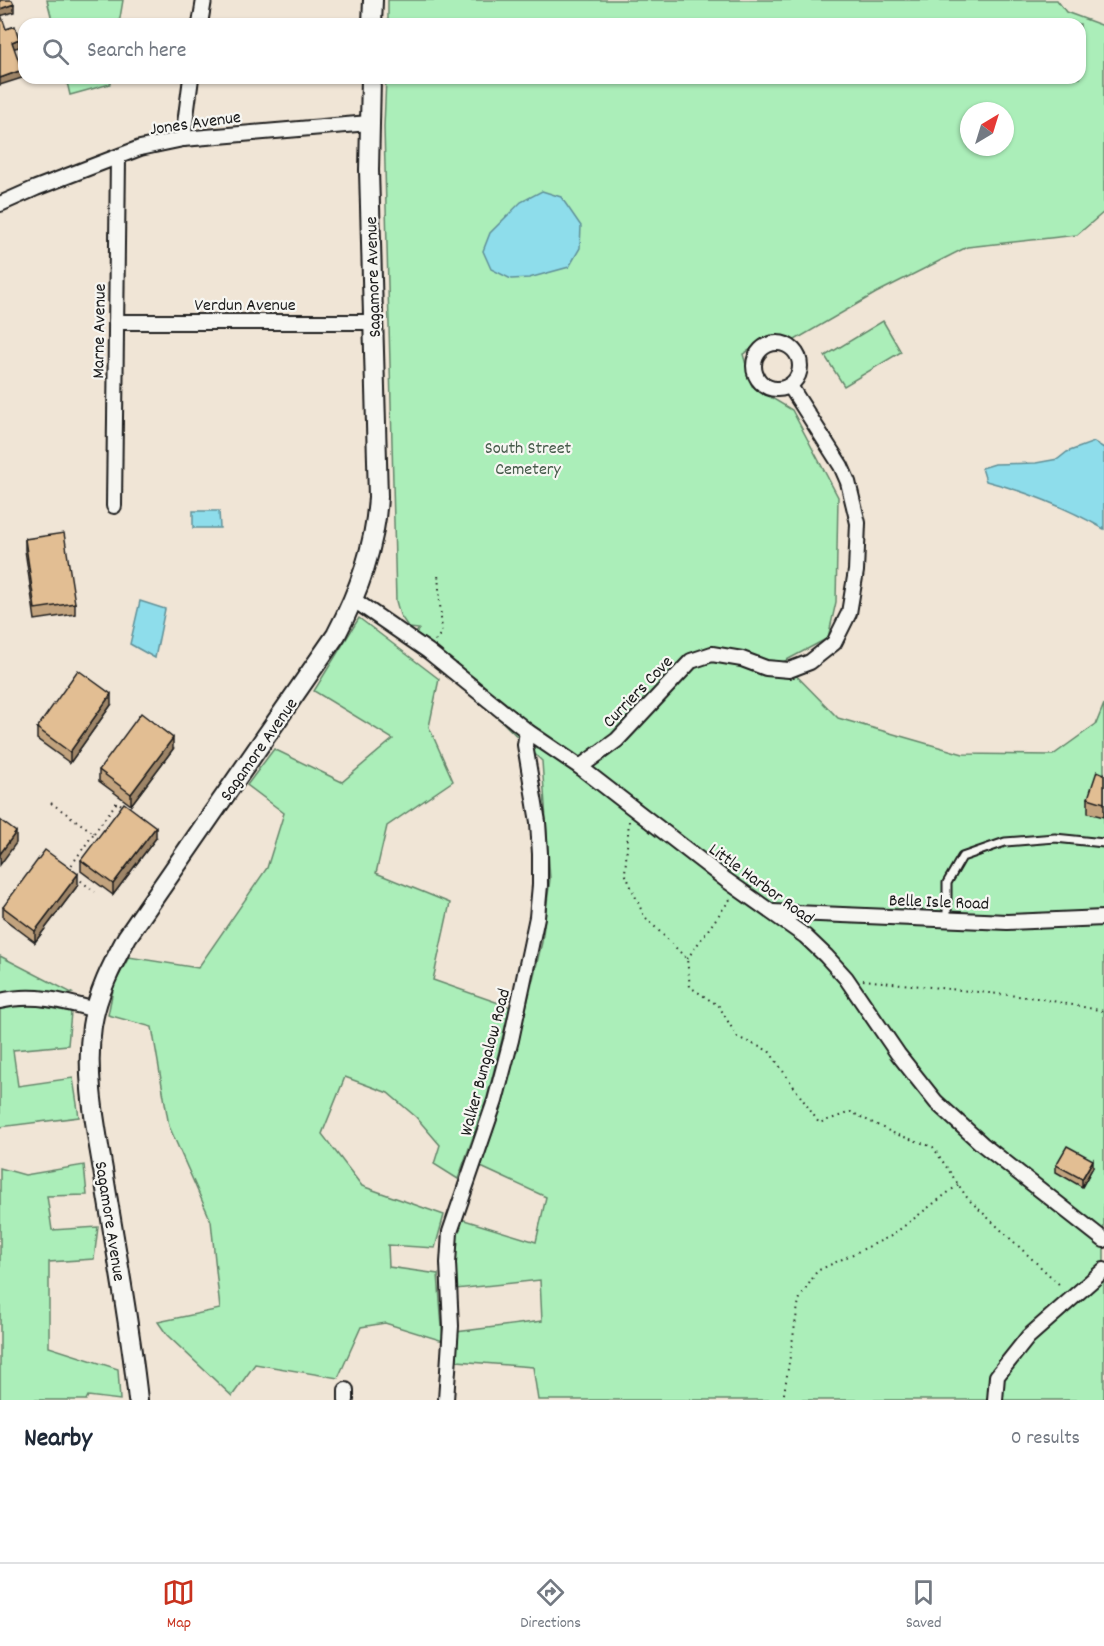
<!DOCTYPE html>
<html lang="en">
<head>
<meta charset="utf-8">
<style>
  :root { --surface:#fff; --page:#f6f6f7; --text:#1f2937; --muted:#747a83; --line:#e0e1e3; --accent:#c8321e }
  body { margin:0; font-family:Dekko,sans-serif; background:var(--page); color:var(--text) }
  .compass { position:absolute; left:960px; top:102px; width:54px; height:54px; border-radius:50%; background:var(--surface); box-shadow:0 2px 4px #0004; rotate:38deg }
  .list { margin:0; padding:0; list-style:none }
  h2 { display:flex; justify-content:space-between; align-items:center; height:78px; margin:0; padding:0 24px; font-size:26px }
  h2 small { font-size:20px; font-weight:400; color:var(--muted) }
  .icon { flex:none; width:33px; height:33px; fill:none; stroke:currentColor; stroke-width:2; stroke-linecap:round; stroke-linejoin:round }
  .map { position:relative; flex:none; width:1104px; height:1400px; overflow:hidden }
  .search { position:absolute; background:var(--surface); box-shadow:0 2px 4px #0004; left:18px; right:18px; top:18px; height:66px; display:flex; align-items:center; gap:15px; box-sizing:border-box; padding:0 21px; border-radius:18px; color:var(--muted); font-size:22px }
  .sheet { height:162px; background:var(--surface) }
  nav { display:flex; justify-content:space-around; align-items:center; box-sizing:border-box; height:84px; border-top:2px solid var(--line); background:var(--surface); font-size:16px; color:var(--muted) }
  nav a { display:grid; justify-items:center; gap:3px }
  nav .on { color:var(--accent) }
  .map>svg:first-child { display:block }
</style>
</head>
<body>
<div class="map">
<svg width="1104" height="1400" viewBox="0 0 1104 1400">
  <rect width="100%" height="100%" fill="#f0e5d6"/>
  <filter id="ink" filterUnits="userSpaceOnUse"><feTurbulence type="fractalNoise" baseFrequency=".0167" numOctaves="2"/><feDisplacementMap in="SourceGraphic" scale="12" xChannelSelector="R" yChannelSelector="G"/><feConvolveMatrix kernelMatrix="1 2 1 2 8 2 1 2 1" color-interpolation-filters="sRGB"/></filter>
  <g filter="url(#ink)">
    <g fill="#abeeb9" stroke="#64856a" stroke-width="1.5" fill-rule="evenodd">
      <polygon points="47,0 123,0 119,24 53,24"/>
      <path d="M388,0H1057L1066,12L1104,26V212L1077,235L967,247L876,293L795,340L772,336L743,354L752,386L792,410L838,497L836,602L828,638L783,662L838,718L963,754L1053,755L1096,724L1104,704V1400H538L533,1367L457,1361L456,1332L542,1321L540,1280L456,1289L454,1248L461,1219L536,1242L546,1197L481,1167L517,1045L542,942L550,879L542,761L414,635L419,629L409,628L400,615L396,601L384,127L386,78H1080V24H388ZM969,111H1005V147H969Z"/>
      <polygon points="66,78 111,78 110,84 70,95"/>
      <polygon points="883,321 901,352 844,386 825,356"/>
      <polygon points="359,618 439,679 429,727 453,781 387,826 376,873 450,903 433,980 510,1007 487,1098 458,1179 434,1164 440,1145 416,1117 388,1093 345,1077 322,1134 362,1186 444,1215 435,1248 388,1245 389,1267 438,1274 443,1341 385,1323 361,1327 338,1378 255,1364 232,1396 167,1335 158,1322 220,1309 211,1221 169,1126 152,1027 108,1015 114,985 129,957 198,968 267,868 284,813 247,785 274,749 342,782 393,739 314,691"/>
      <polygon points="0,956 72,993 0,1004"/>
      <polygon points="23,1003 71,1012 68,1045 13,1050 18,1086 73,1078 79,1117 0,1127 0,1009"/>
      <polygon points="84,1165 87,1195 47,1196 52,1230 98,1227 94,1259 49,1262 49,1347 118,1369 120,1400 88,1396 86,1400 0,1400 0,1168 25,1175"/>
    </g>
    <g fill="#8eddeb" stroke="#609098" stroke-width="1.5">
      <polygon points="542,191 561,197 581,226 580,248 569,267 529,278 511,279 491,269 483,251 490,233 521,202"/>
      <path d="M1094,442L1104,448V529C1067,508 1028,492 986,481L982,468L995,464L1036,463L1058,459L1067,452Z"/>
      <polygon points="193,511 219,511 220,528 193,528"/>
      <polygon points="140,601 165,609 155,658 130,644"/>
    </g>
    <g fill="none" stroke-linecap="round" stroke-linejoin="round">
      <g stroke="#1c1c1c" stroke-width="11">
        <polyline id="service" points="947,920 947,883 962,857 1005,842 1055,838 1104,843"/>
      </g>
      <g stroke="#1c1c1c" stroke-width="18">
        <g id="minor">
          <polyline points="200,24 204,0"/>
          <polyline points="183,139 191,78"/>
          <polyline points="0,204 36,188 140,148 183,139 369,123"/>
          <polyline points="116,322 373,322"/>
          <circle cx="777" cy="366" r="23"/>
          <polyline points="114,506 118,157"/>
          <polyline points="354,600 428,651 527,731 580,767 726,880 805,936 826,956 846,978 898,1054 936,1102 982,1144 1104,1240"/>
          <polyline points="580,767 617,740 691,661 712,654 742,659 766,668 789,670 810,662 834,643 849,613 856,571 858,523 848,482 841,466 790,386"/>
          <polyline points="772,912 1007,922 1104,918"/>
          <path d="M0,1001C33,993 64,1001 95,1010"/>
          <polyline points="346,1390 346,1400"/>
          <polyline points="446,1400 451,1326 448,1263 450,1232 495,1101 511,1040 537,917 540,885 540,854 538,822 525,745 527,731"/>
          <polyline points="995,1400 997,1376 1028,1337 1104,1270"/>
        </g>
      </g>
      <g stroke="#1c1c1c" stroke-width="22">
        <g id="secondary">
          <polyline points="372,24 373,0"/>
          <path d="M138,1400C130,1323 115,1247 103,1170C95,1123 85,1074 92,1026C97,994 112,965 127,937L336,635C359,591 375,547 378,497L369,170L371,78"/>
        </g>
      </g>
      <g stroke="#1c1c1c" stroke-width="2" stroke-dasharray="1.5 4.5" stroke-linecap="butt">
        <polyline points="435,641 442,632 438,574"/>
        <polyline points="51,803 94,833 68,870"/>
        <polyline points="629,821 625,873 644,916 687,959 690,987 719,1006 737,1037 769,1051 819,1123 851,1112 893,1133 933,1147 968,1199 1062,1287"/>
        <polyline points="94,833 117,802 125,807"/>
        <polyline points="76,877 95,892"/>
        <polyline points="687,959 731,898"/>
        <polyline points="863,980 1037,998 1104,1011"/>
        <polyline points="783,1400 799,1300 817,1271 891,1236 958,1185"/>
      </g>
      <use href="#service" stroke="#f6f6f2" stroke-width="7"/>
      <use href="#minor" stroke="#f6f6f2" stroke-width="14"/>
      <use href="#secondary" stroke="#f6f6f2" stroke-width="18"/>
    </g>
    <g fill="#c2a37e" stroke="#1c1c1c" stroke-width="1.5">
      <polygon points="25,539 75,603 75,614 35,620 25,550"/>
      <polygon points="111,705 70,763 37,739 37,728"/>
      <polygon points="173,749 131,805 99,781 99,770"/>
      <polygon points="1104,774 1104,817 1088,813 1088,798"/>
      <polygon points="156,838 113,895 81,871 81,860"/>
      <polygon points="78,885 35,942 3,918 3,907"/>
      <polygon points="1056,1165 1093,1167 1082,1187 1056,1172"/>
    </g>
    <g fill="#9e8567" stroke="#1c1c1c" stroke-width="1.5">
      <polygon points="14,4 14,12 0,16 0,9"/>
      <polygon points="19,39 19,47 12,49 12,42"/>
      <polygon points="22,70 22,78 0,85 0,78"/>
      <polygon points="111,694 111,705 70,763 70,752"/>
      <polygon points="173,738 173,749 131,805 131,794"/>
      <polygon points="156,827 156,838 113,895 113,884"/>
      <polygon points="16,832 16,843 0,865 0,854"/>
      <polygon points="78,874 78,885 35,942 35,931"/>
      <polygon points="1093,1160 1093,1167 1082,1187 1082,1179"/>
    </g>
    <g fill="#e2be93" stroke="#1c1c1c" stroke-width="1.5">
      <polygon points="0,0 12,0 14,4 0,9"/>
      <polygon points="0,12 6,29 15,26 19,39 12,42 22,70 0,78"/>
      <polygon points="64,533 75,603 35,609 25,539"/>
      <polygon points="78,670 111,694 70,752 37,728"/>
      <polygon points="141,713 173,738 131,794 99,770"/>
      <polygon points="1097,771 1104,774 1104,803 1088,798"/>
      <polygon points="124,803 156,827 113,884 81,860"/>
      <polygon points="0,820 16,832 0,854"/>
      <polygon points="45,850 78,874 35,931 3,907"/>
      <polygon points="1067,1146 1093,1160 1082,1179 1056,1165"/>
    </g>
  </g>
  <g text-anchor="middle" stroke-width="4.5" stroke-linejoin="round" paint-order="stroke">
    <g font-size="18" fill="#1c1c1c" stroke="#f6f6f2">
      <text transform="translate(195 122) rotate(-8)" y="6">Jones Avenue</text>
      <text transform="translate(372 277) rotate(-92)" y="6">Sagamore Avenue</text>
      <text x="245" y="310">Verdun Avenue</text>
      <text transform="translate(98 331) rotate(-89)" y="6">Marne Avenue</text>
      <text transform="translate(637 691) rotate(-46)" y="6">Curriers Cove</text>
      <text transform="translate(258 749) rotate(-55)" y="6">Sagamore Avenue</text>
      <text transform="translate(762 883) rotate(36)" y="6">Little Harbor Road</text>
      <text transform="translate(939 901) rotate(2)" y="6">Belle Isle Road</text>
      <text transform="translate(484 1062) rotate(-75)" y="6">Walker Bungalow Road</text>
      <text transform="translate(111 1221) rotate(81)" y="6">Sagamore Avenue</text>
    </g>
    <g font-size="18" fill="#475b4b" stroke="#f6f6f2">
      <text x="528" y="453">South Street<tspan x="528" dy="21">Cemetery</tspan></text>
    </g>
  </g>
</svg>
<svg class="compass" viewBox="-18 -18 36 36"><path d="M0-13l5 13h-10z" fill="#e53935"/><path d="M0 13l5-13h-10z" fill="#747a83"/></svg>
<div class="search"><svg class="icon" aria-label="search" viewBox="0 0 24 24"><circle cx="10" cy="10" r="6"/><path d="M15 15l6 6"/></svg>Search here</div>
</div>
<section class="sheet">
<h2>Nearby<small>0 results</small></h2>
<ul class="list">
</ul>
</section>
<nav>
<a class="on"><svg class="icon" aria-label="map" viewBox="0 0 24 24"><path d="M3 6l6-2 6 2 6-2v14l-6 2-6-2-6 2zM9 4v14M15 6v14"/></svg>Map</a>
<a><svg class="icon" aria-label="directions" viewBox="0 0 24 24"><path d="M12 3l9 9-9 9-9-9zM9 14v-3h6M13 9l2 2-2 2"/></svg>Directions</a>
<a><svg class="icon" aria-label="saved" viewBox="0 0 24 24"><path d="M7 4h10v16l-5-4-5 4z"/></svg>Saved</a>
</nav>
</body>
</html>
